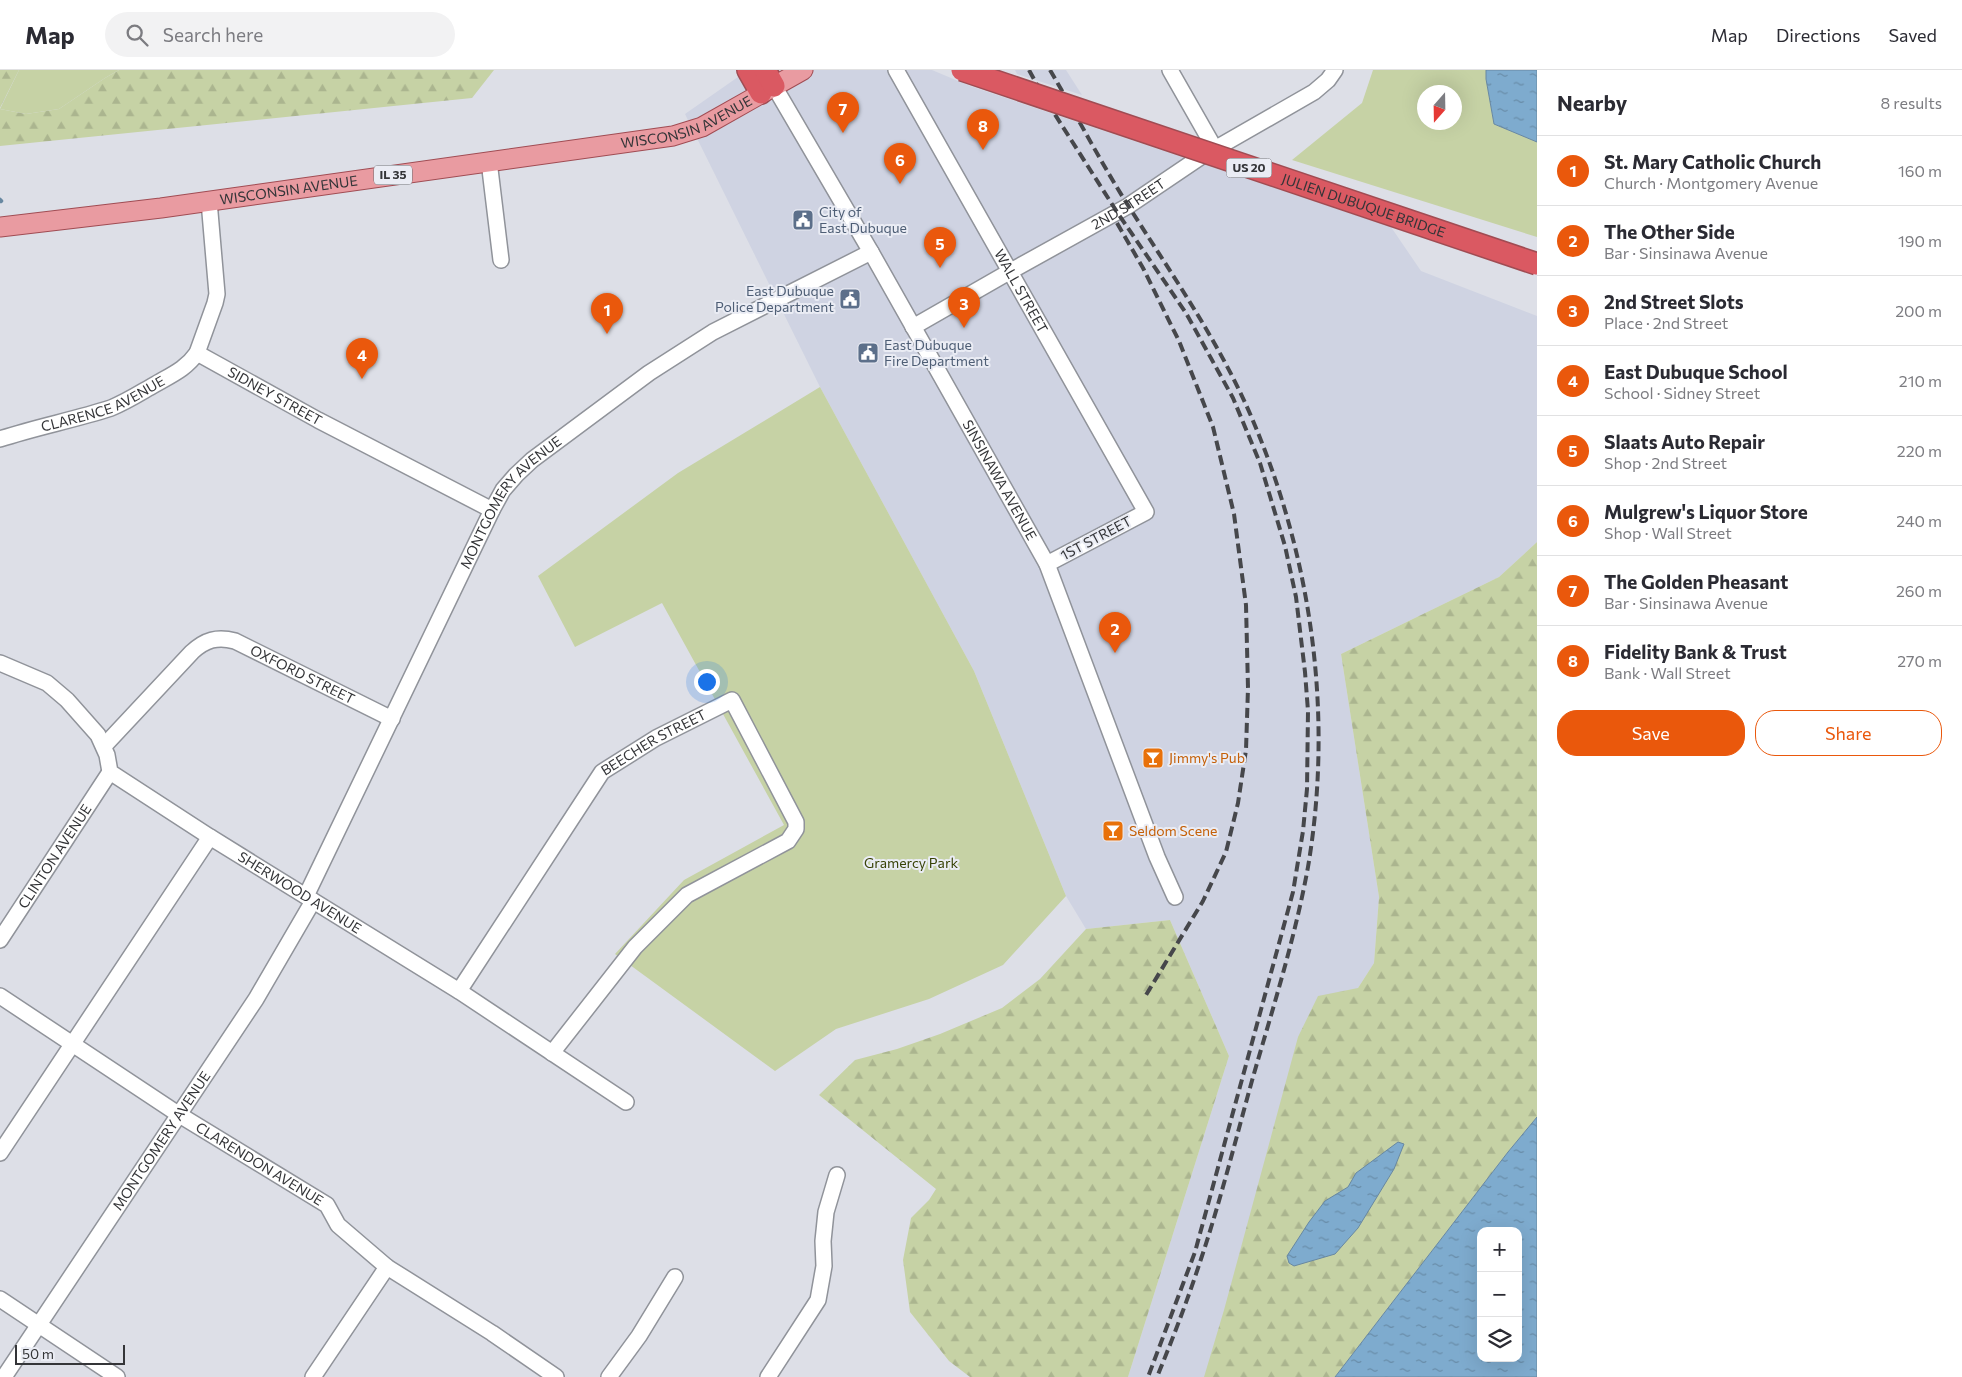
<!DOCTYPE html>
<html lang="en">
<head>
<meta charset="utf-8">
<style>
  :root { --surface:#fff; --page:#f2f2f3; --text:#2b2b33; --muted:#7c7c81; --line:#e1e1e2; --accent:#ea580c }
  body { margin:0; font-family:Commissioner,sans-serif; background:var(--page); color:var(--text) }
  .controls { position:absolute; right:15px; bottom:15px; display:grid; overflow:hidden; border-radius:10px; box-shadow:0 5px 20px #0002 }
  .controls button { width:45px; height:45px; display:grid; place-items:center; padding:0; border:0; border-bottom:1px solid var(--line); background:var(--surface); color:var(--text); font:25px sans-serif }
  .compass { position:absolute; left:1417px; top:15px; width:45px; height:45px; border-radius:50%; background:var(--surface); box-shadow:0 5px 20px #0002; rotate:200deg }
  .scale { position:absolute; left:15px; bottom:12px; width:110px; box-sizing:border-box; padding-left:5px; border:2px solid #343538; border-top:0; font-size:14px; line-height:18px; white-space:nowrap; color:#343538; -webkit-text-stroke:4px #eaecf4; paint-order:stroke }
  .you { position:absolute; left:706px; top:611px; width:18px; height:18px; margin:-12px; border:4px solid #fff; border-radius:50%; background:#1a73e8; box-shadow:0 0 0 8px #1a73e833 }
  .badge { display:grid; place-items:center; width:32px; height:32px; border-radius:50%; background:var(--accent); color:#fff; font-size:16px; font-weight:700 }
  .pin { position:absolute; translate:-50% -41px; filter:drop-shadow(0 1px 2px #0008) }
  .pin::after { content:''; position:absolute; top:26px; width:18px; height:15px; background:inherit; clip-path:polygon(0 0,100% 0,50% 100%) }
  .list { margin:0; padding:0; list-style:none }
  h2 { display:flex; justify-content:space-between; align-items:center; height:65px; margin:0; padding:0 20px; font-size:21px }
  h2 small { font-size:16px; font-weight:400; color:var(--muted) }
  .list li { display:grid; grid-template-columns:32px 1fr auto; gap:15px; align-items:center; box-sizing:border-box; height:70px; padding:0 20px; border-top:1px solid var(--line) }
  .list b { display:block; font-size:19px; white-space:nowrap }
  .list p { margin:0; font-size:16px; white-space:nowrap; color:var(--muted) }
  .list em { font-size:16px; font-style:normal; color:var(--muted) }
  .actions { display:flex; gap:10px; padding:15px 20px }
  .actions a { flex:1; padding:11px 0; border:1px solid var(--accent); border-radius:20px; text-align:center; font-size:18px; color:var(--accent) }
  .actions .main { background:var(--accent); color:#fff }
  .icon { flex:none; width:28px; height:28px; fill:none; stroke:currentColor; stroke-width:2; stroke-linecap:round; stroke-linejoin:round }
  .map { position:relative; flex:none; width:1537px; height:1307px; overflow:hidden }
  header { display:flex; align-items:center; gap:30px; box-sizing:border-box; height:70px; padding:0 25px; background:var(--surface); border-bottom:1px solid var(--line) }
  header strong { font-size:24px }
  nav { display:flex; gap:28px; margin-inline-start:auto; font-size:18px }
  .search { width:350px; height:45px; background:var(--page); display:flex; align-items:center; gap:12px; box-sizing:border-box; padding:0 18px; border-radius:28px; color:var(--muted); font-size:19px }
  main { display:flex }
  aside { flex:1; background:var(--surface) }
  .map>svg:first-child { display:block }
</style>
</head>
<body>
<header>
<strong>Map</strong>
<div class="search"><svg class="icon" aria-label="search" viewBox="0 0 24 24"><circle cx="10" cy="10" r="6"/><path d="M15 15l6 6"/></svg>Search here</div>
<nav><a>Map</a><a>Directions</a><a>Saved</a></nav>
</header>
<main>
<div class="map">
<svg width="1537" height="1307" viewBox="0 0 1537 1307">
  <defs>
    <pattern id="forest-firs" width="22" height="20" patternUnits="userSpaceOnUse" patternTransform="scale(1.25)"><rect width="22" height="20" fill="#c6d2a5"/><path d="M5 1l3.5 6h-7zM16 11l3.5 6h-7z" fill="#abb58f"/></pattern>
    <pattern id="water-ripples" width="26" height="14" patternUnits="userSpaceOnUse" patternTransform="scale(1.25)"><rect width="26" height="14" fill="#7eabce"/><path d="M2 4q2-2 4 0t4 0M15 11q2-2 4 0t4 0" fill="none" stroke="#688ca8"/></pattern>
  </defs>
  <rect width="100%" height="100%" fill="#dddfe7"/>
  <g fill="#cfd3e2">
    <polygon points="748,0 780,0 784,5 794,0 932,0 970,16 1391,157 1421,201 1537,246 1537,472 1499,507 1341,584 1379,827 1374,893 1358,918 1217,1307 1128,1307 1229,986 1170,850 1086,859 1066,826 974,601 820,317 685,44"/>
    <polygon points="1015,0 1066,0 1082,25 1017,4"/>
  </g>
  <g fill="#c6d2a5" fill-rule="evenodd">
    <polygon points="19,0 119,0 105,8 59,39 26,44 0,39"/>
    <path d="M1373,0H1486V9L1494,54L1537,72V167L1292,90L1362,33ZM1424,22H1454V52H1424Z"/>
    <polygon points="820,317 974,601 1066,826 1003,895 929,929 836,959 775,1001 615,884 684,810 784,755 662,533 575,577 538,506 678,403"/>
  </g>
  <g fill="url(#forest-firs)">
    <polygon points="0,0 19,0 0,38"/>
    <polygon points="119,0 494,0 472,28 0,76 0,39 26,44 59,39 105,8"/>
    <polygon points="1537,472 1537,1047 1508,1082 1335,1307 1204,1307 1224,1240 1298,967 1318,926 1358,918 1374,893 1379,827 1341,584 1499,507"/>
    <polygon points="1170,850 1229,986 1128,1307 970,1307 949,1291 910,1242 903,1190 911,1148 929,1130 936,1119 819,1025 855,990 897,979 940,964 1002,938 1040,909 1086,859"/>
  </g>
  <g fill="url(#water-ripples)" stroke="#6888a1" fill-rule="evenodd">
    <polygon points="1486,0 1537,0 1537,72 1494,54 1486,9"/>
    <path d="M1537,1047V1307H1335L1508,1082ZM1481,1161H1518V1288H1481Z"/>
    <polygon points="1398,1072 1404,1074 1394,1099 1358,1158 1335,1184 1294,1196 1289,1193 1287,1186 1309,1152 1325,1131 1348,1117 1356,1103"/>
  </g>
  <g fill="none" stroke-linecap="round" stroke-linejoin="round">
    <polyline stroke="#6888a1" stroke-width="4.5" points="0,130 1,131"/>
    <g stroke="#90939a" stroke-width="18">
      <g id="minor">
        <path id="s1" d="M896,0L1146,442L1047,494"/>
        <polyline points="1170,0 1215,79"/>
        <path id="s2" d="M774,16L871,182L1047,494L1157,787L1175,827"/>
        <polyline points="489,91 501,190"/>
        <path id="s3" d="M913,257L1009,202L1128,136L1199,88L1314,22L1328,10L1335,0"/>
        <path id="s4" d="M197,283L318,350L492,440"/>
        <path id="s5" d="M0,369C36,357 74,350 111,338C126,332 140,323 154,315C171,305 186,299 197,283L215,233L217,224L209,131"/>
        <path id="s6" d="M0,593L47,613L67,630L98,665L107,685L110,702L210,767L459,921L626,1032"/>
        <path id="s7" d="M104,676L192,582C205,570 217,566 235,571L392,649"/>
        <path id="s8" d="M306,826L492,440L503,420L516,405L532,390L649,303L713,262L871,182"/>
        <path id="s9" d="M0,870L110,702"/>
        <path id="s10" d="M459,921L602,702L656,668L732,630L796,752V759L788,771L687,825L635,877L552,983"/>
        <path id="s11" d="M0,926L178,1044L327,1135L338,1155L387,1197L492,1263L556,1307"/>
        <polyline points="0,1083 210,767"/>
        <polyline points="0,1229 117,1307"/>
        <path id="s12" d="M4,1307L256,929L313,831"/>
        <polyline points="313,1307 387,1197"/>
        <polyline points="609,1307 639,1266 675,1207"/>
        <polyline points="768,1307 818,1230 824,1196 823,1171 826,1142 837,1105"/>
      </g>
    </g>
    <g stroke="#a04c53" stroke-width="21">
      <g id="major">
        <path id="s13" d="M0,157L161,138L673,66L702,57L803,0"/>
      </g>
    </g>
    <g stroke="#a04c53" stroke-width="24">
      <g id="highway">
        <polyline points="748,0 761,23"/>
        <polyline points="765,0 774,16"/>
      </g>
    </g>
    <use href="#minor" stroke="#fff" stroke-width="15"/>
    <use href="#major" stroke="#e99ba1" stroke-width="19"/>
    <use href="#highway" stroke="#da5962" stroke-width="21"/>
    <g stroke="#46474b" stroke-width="4" stroke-dasharray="10 5" stroke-linecap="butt">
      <polyline points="1029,0 1049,37"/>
      <path d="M1050,0C1077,46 1102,95 1131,140C1176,211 1224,279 1256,358C1313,496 1333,649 1308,797C1295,868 1273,938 1253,1007C1236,1068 1221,1129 1201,1189C1188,1229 1173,1268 1157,1307"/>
      <polyline points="1047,32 1117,142 1186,243 1233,328 1260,393 1285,476 1296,527 1305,602 1308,641 1307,719 1303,761 1293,822 1195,1182 1148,1307"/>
      <polyline points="1117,153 1143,198 1179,271 1213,357 1234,444 1246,535 1248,618 1246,680 1238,733 1226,782 1203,831 1146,925"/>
    </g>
    <g stroke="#a04c53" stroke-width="24" stroke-linecap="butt">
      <g id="highway-bridge">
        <path id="s14" d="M962,0L1537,194"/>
      </g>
    </g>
    <use href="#highway-bridge" stroke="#da5962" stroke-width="21"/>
  </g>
  <defs>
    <g id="civic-square" transform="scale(1.125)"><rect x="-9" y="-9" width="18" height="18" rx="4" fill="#5c6f8a" stroke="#eaecf4"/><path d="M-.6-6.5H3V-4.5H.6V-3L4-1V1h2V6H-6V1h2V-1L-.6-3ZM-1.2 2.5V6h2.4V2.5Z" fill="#fff"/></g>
    <g id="bar-square" transform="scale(1.125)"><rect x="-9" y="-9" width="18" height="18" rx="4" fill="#e8710a" stroke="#eaecf4"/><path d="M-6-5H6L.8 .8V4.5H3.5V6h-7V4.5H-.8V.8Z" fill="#fff"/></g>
  </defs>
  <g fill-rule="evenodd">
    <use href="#civic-square" x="803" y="150"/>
    <use href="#civic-square" x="850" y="229"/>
    <use href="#civic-square" x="868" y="283"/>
    <use href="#bar-square" x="1153" y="688"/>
    <use href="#bar-square" x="1113" y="761"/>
  </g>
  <g text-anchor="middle" stroke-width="4" stroke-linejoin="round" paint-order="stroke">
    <g fill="#eaecf4" stroke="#6b6c70" stroke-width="1">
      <rect x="1226.5" y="88.5" width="45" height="19" rx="4"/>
      <rect x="374" y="95.5" width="38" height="19" rx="4"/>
    </g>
    <g font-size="12" font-weight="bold" fill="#343538">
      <text x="1249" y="102">US 20</text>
      <text x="393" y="109">IL 35</text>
    </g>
    <g font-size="14" fill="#343538" stroke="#eaecf4">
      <text dy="5" stroke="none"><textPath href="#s13" startOffset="696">WISCONSIN AVENUE</textPath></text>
      <text dy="5" stroke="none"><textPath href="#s13" startOffset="291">WISCONSIN AVENUE</textPath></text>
      <text dy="5" stroke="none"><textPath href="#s3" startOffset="248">2ND STREET</textPath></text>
      <text dy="5" stroke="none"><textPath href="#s14" startOffset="424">JULIEN DUBUQUE BRIDGE</textPath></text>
      <text dy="5" stroke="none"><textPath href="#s1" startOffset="254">WALL STREET</textPath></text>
      <text dy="5" stroke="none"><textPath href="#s4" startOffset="89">SIDNEY STREET</textPath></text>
      <text dy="5" stroke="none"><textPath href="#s5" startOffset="109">CLARENCE AVENUE</textPath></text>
      <text dy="5" stroke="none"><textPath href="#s2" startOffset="454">SINSINAWA AVENUE</textPath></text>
      <text dy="5" stroke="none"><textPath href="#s8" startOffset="446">MONTGOMERY AVENUE</textPath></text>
      <text transform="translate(1096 468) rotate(-28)" y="5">1ST STREET</text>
      <text dy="5" stroke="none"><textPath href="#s7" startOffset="251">OXFORD STREET</textPath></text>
      <text dy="5" stroke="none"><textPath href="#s10" startOffset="321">BEECHER STREET</textPath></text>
      <text dy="5" stroke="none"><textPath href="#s9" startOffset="100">CLINTON AVENUE</textPath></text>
      <text dy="5" stroke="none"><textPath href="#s6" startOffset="388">SHERWOOD AVENUE</textPath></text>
      <text dy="5" stroke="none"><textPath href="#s12" startOffset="284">MONTGOMERY AVENUE</textPath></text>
      <text dy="5" stroke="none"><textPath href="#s11" startOffset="309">CLARENDON AVENUE</textPath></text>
    </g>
    <g font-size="14" fill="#4e5e75" stroke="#eaecf4" text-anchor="start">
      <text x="819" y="147">City of<tspan x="819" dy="16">East Dubuque</tspan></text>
      <text x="834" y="226" text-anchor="end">East Dubuque<tspan x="834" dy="16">Police Department</tspan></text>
      <text x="884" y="280">East Dubuque<tspan x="884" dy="16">Fire Department</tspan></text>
    </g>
    <g font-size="14" fill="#c56008" stroke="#eaecf4" text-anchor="start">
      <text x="1169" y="693">Jimmy's Pub</text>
      <text x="1129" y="766">Seldom Scene</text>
    </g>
    <g font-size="14" fill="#384206" stroke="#eaecf4">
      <text x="911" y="798">Gramercy Park</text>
    </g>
  </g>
</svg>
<div class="controls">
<button>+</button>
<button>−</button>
<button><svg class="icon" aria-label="layers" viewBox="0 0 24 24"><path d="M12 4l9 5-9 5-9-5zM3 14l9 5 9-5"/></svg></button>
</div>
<svg class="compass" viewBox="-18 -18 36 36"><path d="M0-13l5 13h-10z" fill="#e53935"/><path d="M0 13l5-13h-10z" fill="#7c7c81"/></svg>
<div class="scale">50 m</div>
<div class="you"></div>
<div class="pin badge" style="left:607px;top:264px">1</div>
<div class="pin badge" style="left:1115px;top:583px">2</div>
<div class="pin badge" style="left:964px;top:258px">3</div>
<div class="pin badge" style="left:362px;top:309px">4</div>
<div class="pin badge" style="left:940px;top:198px">5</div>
<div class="pin badge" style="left:900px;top:114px">6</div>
<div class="pin badge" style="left:843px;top:63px">7</div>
<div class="pin badge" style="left:983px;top:80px">8</div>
</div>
<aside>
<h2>Nearby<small>8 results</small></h2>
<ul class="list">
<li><span class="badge">1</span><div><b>St. Mary Catholic Church</b><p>Church · Montgomery Avenue</p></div><em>160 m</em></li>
<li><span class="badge">2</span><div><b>The Other Side</b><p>Bar · Sinsinawa Avenue</p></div><em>190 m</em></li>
<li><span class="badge">3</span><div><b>2nd Street Slots</b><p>Place · 2nd Street</p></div><em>200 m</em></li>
<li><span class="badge">4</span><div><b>East Dubuque School</b><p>School · Sidney Street</p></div><em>210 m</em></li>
<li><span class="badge">5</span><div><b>Slaats Auto Repair</b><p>Shop · 2nd Street</p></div><em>220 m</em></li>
<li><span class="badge">6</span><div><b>Mulgrew's Liquor Store</b><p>Shop · Wall Street</p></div><em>240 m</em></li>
<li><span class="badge">7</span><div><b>The Golden Pheasant</b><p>Bar · Sinsinawa Avenue</p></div><em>260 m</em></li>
<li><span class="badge">8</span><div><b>Fidelity Bank &amp; Trust</b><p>Bank · Wall Street</p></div><em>270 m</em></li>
</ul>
<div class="actions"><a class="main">Save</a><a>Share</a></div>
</aside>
</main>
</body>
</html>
